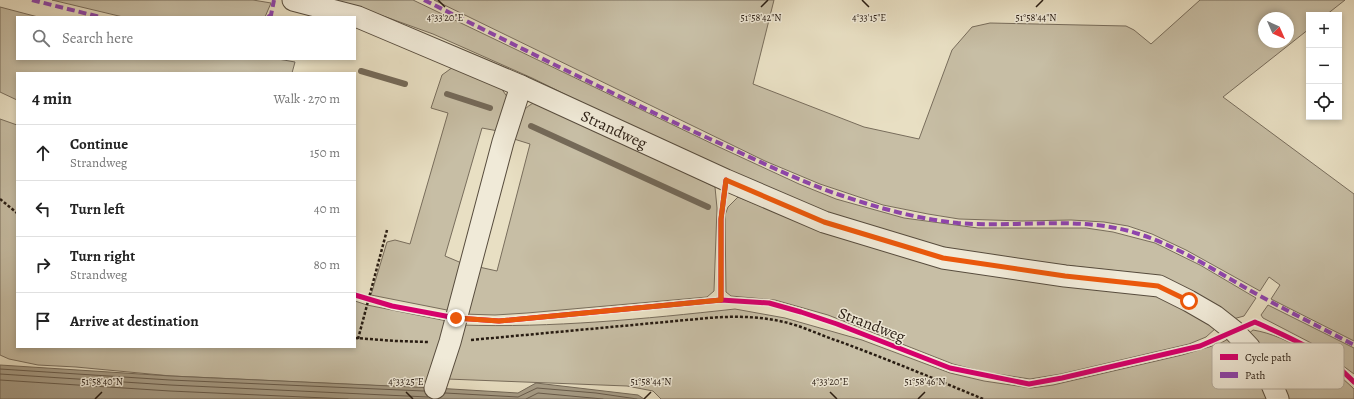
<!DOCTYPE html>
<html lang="en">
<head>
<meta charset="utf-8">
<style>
  :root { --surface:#fff; --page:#f2f2f2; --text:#222; --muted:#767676; --line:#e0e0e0 }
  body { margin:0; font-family:Alegreya,serif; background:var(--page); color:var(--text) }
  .controls { position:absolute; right:12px; top:12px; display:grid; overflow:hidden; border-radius:0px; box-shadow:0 2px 6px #0003 }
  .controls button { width:36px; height:36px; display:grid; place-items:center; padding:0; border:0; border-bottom:1px solid var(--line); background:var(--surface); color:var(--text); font:20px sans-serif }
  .compass { position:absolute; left:1258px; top:12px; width:36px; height:36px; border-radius:50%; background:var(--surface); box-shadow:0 2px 6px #0003; rotate:135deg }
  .stop { position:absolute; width:12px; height:12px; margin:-9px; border:3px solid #ea580c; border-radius:50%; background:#fff }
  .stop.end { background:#ea580c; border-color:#fff; box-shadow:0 1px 4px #0008 }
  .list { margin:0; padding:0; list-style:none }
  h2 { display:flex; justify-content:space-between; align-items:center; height:52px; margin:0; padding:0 16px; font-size:17px }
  h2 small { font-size:13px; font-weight:400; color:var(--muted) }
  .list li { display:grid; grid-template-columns:26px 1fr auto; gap:12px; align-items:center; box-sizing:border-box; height:56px; padding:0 16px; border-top:1px solid var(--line) }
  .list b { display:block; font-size:15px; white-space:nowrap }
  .list p { margin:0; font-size:13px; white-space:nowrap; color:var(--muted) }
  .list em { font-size:13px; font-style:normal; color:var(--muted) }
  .icon { flex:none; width:22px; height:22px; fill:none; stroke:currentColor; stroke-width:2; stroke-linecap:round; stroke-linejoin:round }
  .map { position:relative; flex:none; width:1354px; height:399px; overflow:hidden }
  .search { position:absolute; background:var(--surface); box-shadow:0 2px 6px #0003; left:16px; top:16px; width:340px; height:44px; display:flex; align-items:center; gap:10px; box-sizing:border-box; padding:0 14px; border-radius:0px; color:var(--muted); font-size:15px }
  .panel { position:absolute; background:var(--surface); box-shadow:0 2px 6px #0003; left:16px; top:72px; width:340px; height:276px; border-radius:0px }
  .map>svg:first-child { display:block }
</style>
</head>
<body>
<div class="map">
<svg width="1354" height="399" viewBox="0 0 1354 399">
  <rect width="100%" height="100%" fill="#e8dfc3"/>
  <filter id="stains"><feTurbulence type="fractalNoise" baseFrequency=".005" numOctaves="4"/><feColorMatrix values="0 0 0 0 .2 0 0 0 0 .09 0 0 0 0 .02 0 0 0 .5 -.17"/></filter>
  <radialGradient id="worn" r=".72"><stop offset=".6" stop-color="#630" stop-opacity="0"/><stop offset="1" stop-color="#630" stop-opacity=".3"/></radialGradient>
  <g fill="#c7bea5" stroke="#786d5c" fill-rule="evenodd">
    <polygon points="52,0 253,0 271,3 265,17 123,17"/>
    <polygon points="334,0 413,0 719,147 799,184 836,199 904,218 948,224 978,228 1086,228 1113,232 1155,243 1200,265 1256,298 1244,316 1233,319 1189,290 1155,275 1007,259 932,245 808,207 591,107 532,78 433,34 361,8"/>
    <path d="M434,0H774L753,84L864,127L919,139L952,50L972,27L990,23L1126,26L1134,30L1151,44L1200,0H1345L1326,15H1309V29L1223,97L1354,194V341L1271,299L1280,285L1269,277L1260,291L1186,250L1152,234L1128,226L1104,222L1071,220L1022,221L959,219L928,214L883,205L820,184L765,161ZM1264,18H1288V42H1264Z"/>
    <polygon points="0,7 38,17 17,17 17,59 278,59 295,62 292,73 17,73 17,100 0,92"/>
    <polygon points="453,67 501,88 508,98 498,131 482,128 445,256 464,264 452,311 371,295 387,242 395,240 410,244 448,113 431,108 442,75"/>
    <path d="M538,101L623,143L715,187L717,208L714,291L707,297L527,313L495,315L462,314L479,267L497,271L530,144L514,139C519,120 518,109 538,101Z"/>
    <polygon points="0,119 17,125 17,347 355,347 355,301 367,305 447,321 429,388 171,376 76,367 38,365 9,359 0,355"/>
    <polygon points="738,197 822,231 1143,293 1165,299 1216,328 1206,337 1189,344 1061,374 1030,379 984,372 953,364 828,315 775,300 731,296 726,292 725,215 728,207"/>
    <polygon points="1268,305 1354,348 1354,374 1315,345 1263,318 1261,315"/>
    <path d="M735,309L785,318L862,340L950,373L984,381L1031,388L1053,385L1182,355L1219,344L1230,338L1258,377L1269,399H661L653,391L627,386L447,379L461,325C552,328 644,319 735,309Z"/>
    <path d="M1253,330C1290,336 1328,364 1354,389V399H1288L1248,334Z"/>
  </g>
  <polygon fill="#a79d87" stroke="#746958" points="0,365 171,376 435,388 518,393 536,383 638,395 644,399 0,399"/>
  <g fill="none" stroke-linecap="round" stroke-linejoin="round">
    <g stroke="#685c4c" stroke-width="1">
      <polyline points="0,369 170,380 424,391"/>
      <polyline points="0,374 170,385 428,397"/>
      <polyline points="0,380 170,391 348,399"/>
      <polyline points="445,393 518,397 537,388 596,393 637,399"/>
      <polyline points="526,399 538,393 603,399"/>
    </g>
    <g stroke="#746958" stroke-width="6">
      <polyline points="361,71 405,84"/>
      <polyline points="447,94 490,108"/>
      <polyline points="531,126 708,207"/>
    </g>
    <g stroke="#584d3e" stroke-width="23">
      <g id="minor">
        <path id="s1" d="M293,0L358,17L521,86L726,180L824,222L943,258L1065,276L1159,286L1189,301L1215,316L1234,331L1249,347L1270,380L1278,399"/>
        <polyline points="435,388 450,342 503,142 521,86"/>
      </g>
    </g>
    <g stroke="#281c12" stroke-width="2.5" stroke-dasharray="3 2" stroke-linecap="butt">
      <polyline points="0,199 17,213"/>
      <polyline points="355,338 396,341 428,342"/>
      <polyline points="358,339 387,230"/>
      <path d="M471,340L708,318C733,316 759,316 784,322C802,326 820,335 838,341C887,359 935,379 983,399"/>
    </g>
    <use href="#minor" stroke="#f0ead8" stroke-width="21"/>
    <g stroke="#8e44ad" stroke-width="4" stroke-dasharray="8 4" stroke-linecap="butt">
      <polyline points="32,0 100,17"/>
      <path d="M424,0C519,47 614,95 710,139C753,158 796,180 840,195C878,208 918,219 958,223C1015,228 1073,216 1129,231C1173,243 1212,269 1251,291C1285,310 1320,327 1354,345"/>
      <polyline points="268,17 271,15 274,0"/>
    </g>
    <g stroke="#f0ead8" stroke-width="8">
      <g id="cycleway">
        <path d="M355,295L392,306L456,318L499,321L721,300L769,303L801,312L837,324L950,368L1029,384L1062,378L1200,346L1255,322C1291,338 1326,353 1354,382"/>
        <polyline points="721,300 721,219 726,180"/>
      </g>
    </g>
    <use href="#cycleway" stroke="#d6006c" stroke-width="5"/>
  </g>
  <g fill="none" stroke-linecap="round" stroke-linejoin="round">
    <polyline stroke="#ea580c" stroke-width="5" points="456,318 499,321 721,300 721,219 726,180 824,222 943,258 1065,276 1158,286 1189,301"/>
  </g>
  <path fill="none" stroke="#281c12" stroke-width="1.5" d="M438,0L445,7M862,0L869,7M761,7L768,0M1036,7L1043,0M406,392L413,399M830,392L837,399M95,399L102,392M644,399L651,392M918,399L925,392"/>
  <g text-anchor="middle" stroke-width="3" stroke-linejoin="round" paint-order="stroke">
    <g font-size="16" fill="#281c12" stroke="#f0ead8">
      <text dy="6" stroke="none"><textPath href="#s1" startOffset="347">Strandweg</textPath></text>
      <text transform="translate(872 324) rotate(21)" y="6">Strandweg</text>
    </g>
  </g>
  <rect x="1212" y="343" width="132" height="46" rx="6" fill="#f0ead8" stroke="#b4ac9d" stroke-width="1"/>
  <rect x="1220" y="354" width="18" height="6" fill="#d6006c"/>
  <rect x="1220" y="372" width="18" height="6" fill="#8e44ad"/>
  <g font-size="11" fill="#281c12">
    <text x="1245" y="361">Cycle path</text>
    <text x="1245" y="379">Path</text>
  </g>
  <g font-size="10" text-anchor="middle" fill="#281c12" stroke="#f0ead8" stroke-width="3" stroke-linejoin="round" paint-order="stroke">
    <text x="445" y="21">4°33'20"E</text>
    <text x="761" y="21">51°58'42"N</text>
    <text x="869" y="21">4°33'15"E</text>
    <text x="1036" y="21">51°58'44"N</text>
    <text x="102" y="385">51°58'40"N</text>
    <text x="406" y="385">4°33'25"E</text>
    <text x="651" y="385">51°58'44"N</text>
    <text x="830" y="385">4°33'20"E</text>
    <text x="925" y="385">51°58'46"N</text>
  </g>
  <rect width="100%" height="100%" filter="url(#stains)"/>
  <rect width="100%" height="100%" fill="url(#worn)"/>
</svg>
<div class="controls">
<button>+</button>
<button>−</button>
<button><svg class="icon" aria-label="locate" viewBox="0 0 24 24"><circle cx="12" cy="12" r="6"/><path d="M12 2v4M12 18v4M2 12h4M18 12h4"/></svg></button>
</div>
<svg class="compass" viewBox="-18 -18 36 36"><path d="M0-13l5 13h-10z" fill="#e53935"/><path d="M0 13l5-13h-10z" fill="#767676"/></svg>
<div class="stop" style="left:1189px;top:301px"></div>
<div class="stop end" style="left:456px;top:318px"></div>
<div class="search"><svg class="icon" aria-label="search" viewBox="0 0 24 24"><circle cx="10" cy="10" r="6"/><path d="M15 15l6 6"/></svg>Search here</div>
<section class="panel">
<h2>4 min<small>Walk · 270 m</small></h2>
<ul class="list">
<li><svg class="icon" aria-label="ahead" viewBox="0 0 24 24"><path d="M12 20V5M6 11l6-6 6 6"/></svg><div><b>Continue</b><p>Strandweg</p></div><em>150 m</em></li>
<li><svg class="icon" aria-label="left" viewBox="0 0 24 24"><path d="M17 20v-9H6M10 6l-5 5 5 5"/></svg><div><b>Turn left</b></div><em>40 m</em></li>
<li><svg class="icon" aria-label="right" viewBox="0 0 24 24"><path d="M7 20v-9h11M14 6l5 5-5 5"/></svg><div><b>Turn right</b><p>Strandweg</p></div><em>80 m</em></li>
<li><svg class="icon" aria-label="arrive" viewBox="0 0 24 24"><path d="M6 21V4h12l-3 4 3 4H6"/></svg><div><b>Arrive at destination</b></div></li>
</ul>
</section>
</div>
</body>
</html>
